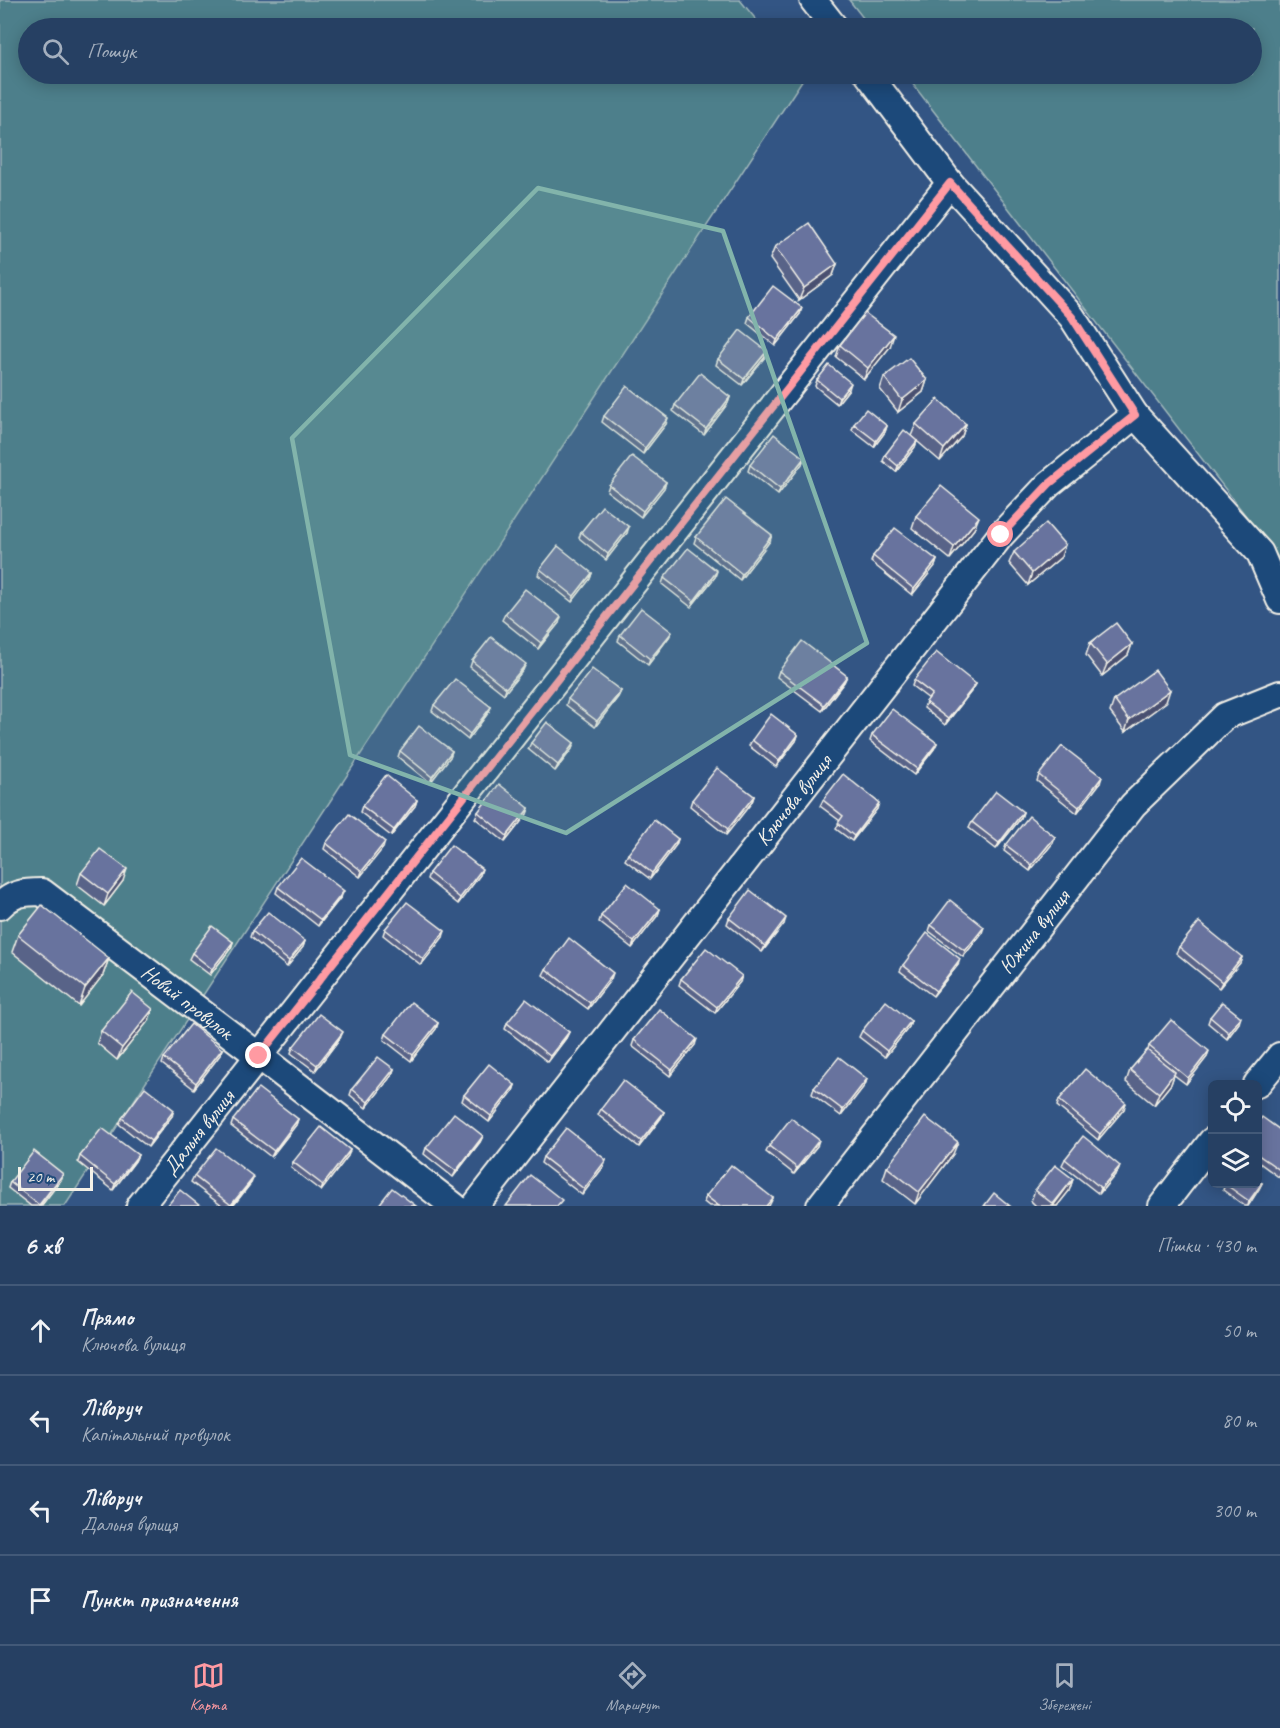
<!DOCTYPE html>
<html lang="uk">
<head>
<meta charset="utf-8">
<style>
  :root { --surface:#264063; --page:#2e4769; --text:#f1f3f6; --muted:#a4afbe; --line:#425978; --accent:#ff9aa2 }
  body { margin:0; font-family:Caveat,sans-serif; background:var(--page); color:var(--text) }
  .controls { position:absolute; right:18px; bottom:18px; display:grid; overflow:hidden; border-radius:9px; box-shadow:0 3px 15px #0003 }
  .controls button { width:54px; height:54px; display:grid; place-items:center; padding:0; border:0; border-bottom:2px solid var(--line); background:var(--surface); color:var(--text); font:30px sans-serif }
  .scale { position:absolute; left:18px; bottom:15px; width:75px; box-sizing:border-box; padding-left:6px; border:3px solid #f4f1e8; border-top:0; font-size:16px; line-height:21px; white-space:nowrap; color:#f4f1e8; -webkit-text-stroke:4px #1f4a7a; paint-order:stroke }
  .stop { position:absolute; width:18px; height:18px; margin:-14px; border:4px solid #ff9aa2; border-radius:50%; background:#fff }
  .stop.end { background:#ff9aa2; border-color:#fff; box-shadow:0 2px 6px #0008 }
  .list { margin:0; padding:0; list-style:none }
  h2 { display:flex; justify-content:space-between; align-items:center; height:78px; margin:0; padding:0 24px; font-size:26px }
  h2 small { font-size:20px; font-weight:400; color:var(--muted) }
  .list li { display:grid; grid-template-columns:39px 1fr auto; gap:18px; align-items:center; box-sizing:border-box; height:90px; padding:0 24px; border-top:2px solid var(--line) }
  .list b { display:block; font-size:22px; white-space:nowrap }
  .list p { margin:0; font-size:20px; white-space:nowrap; color:var(--muted) }
  .list em { font-size:20px; font-style:normal; color:var(--muted) }
  .icon { flex:none; width:33px; height:33px; fill:none; stroke:currentColor; stroke-width:2; stroke-linecap:round; stroke-linejoin:round }
  .map { position:relative; flex:none; width:1280px; height:1206px; overflow:hidden }
  .search { position:absolute; background:var(--surface); box-shadow:0 3px 15px #0003; left:18px; right:18px; top:18px; height:66px; display:flex; align-items:center; gap:15px; box-sizing:border-box; padding:0 21px; border-radius:33px; color:var(--muted); font-size:22px }
  .sheet { height:438px; background:var(--surface) }
  nav { display:flex; justify-content:space-around; align-items:center; box-sizing:border-box; height:84px; border-top:2px solid var(--line); background:var(--surface); font-size:16px; color:var(--muted) }
  nav a { display:grid; justify-items:center; gap:3px }
  nav .on { color:var(--accent) }
  .map>svg:first-child { display:block }
</style>
</head>
<body>
<div class="map">
<svg width="1280" height="1206" viewBox="0 0 1280 1206">
  <rect width="100%" height="100%" fill="#335584"/>
  <filter id="ink" filterUnits="userSpaceOnUse"><feTurbulence type="fractalNoise" baseFrequency=".0167" numOctaves="2"/><feDisplacementMap in="SourceGraphic" scale="12" xChannelSelector="R" yChannelSelector="G"/><feConvolveMatrix kernelMatrix="1 2 1 2 8 2 1 2 1" color-interpolation-filters="sRGB"/></filter>
  <g filter="url(#ink)">
    <g fill="#4e7f8b" stroke="#a1b8ba" stroke-width="1.5">
      <polygon points="0,0 740,0 763,28 28,28 28,74 799,74 803,79 65,1206 0,1206"/>
      <polygon points="849,0 1280,0 1280,560 905,74 1252,74 1252,28 871,28"/>
    </g>
    <g fill="none" stroke-linecap="round" stroke-linejoin="round">
      <g stroke="#f4f1e8" stroke-width="30">
        <g id="minor">
          <polyline points="813,0 835,28"/>
          <polyline points="868,74 950,183 1072,317 1135,415 1260,553 1280,600"/>
          <path id="s1" d="M0,906C13,893 23,892 42,892L259,1056L454,1206"/>
          <polyline points="1257,1084 1280,1056"/>
          <path id="s2" d="M140,1206L950,183"/>
          <path id="s3" d="M475,1206L1001,535L1049,484L1135,415"/>
          <path id="s4" d="M820,1206L1133,805L1225,716L1280,694"/>
          <polyline points="1162,1206 1212,1141"/>
        </g>
      </g>
      <use href="#minor" stroke="#1f4a7a" stroke-width="26"/>
    </g>
    <g fill="#596388" stroke="#f4f1e8" stroke-width="1.5">
      <polygon points="775,247 837,264 833,275 799,300 770,259"/>
      <polygon points="800,314 775,346 747,323 749,317"/>
      <polygon points="840,345 890,347 864,379 836,357"/>
      <polygon points="767,351 765,357 742,385 716,365 718,359"/>
      <polygon points="884,377 927,380 923,392 898,412 880,389"/>
      <polygon points="817,380 849,389 837,404 815,386"/>
      <polygon points="730,397 728,403 704,435 673,411 675,405"/>
      <polygon points="604,416 666,424 643,454 602,422"/>
      <polygon points="854,424 887,426 885,432 874,447 852,430"/>
      <polygon points="916,424 966,424 962,436 940,461 911,436"/>
      <polygon points="917,441 915,447 896,472 883,461 885,455"/>
      <polygon points="804,458 802,464 778,495 748,471 750,465"/>
      <polygon points="666,482 664,488 641,517 607,491 609,485"/>
      <polygon points="916,516 974,529 950,559 912,528"/>
      <polygon points="581,532 627,533 606,560 579,538"/>
      <polygon points="696,537 770,541 740,580 694,543"/>
      <polygon points="1014,552 1061,557 1028,585 1009,563"/>
      <polygon points="873,556 937,560 935,566 912,595 871,562"/>
      <polygon points="540,569 592,573 590,579 572,602 538,575"/>
      <polygon points="715,577 691,607 662,584 664,578"/>
      <polygon points="505,614 559,623 538,649 502,620"/>
      <polygon points="620,635 669,637 648,665 618,641"/>
      <polygon points="1090,643 1132,644 1128,655 1102,676 1086,655"/>
      <polygon points="472,661 523,670 504,694 470,667"/>
      <polygon points="779,671 847,676 844,682 822,711 777,677"/>
      <polygon points="914,680 976,684 973,689 945,725 924,708 926,702 929,699 912,686"/>
      <polygon points="621,691 618,697 595,727 566,705 568,699"/>
      <polygon points="1114,700 1166,702 1125,732 1110,712"/>
      <polygon points="434,705 491,707 488,713 468,740 432,711"/>
      <polygon points="798,735 796,741 776,767 749,746 752,740"/>
      <polygon points="872,735 937,743 934,749 914,775 870,741"/>
      <polygon points="531,743 574,743 572,749 555,771 528,749"/>
      <polygon points="400,751 452,751 450,757 430,783 398,757"/>
      <polygon points="1039,775 1100,783 1077,813 1037,781"/>
      <polygon points="754,796 752,802 726,835 690,806 692,800"/>
      <polygon points="417,800 415,806 391,836 360,812 362,806"/>
      <polygon points="823,800 877,809 852,841 836,829 840,821 820,806"/>
      <polygon points="529,808 527,814 505,842 475,818 478,812"/>
      <polygon points="1023,812 1021,818 996,849 969,828 972,822"/>
      <polygon points="1055,837 1053,843 1030,871 1004,851 1006,845"/>
      <polygon points="678,839 676,845 650,879 625,860 628,854"/>
      <polygon points="326,843 383,848 360,877 324,849"/>
      <polygon points="81,873 123,881 104,906 77,885"/>
      <polygon points="429,873 480,875 458,904 427,879"/>
      <polygon points="278,887 341,897 318,926 276,893"/>
      <polygon points="660,909 658,915 632,948 599,922 601,916"/>
      <polygon points="729,918 784,924 762,952 727,924"/>
      <polygon points="931,925 982,933 963,957 929,931"/>
      <polygon points="385,929 443,937 421,965 383,935"/>
      <polygon points="252,931 305,941 303,947 287,967 250,937"/>
      <polygon points="18,935 109,958 103,975 79,1006 12,952"/>
      <polygon points="233,942 231,948 210,975 189,959 192,953"/>
      <polygon points="1179,947 1242,957 1240,963 1219,988 1176,953"/>
      <polygon points="903,965 958,965 933,996 900,971"/>
      <polygon points="546,969 611,979 588,1009 543,975"/>
      <polygon points="681,979 740,982 715,1013 679,985"/>
      <polygon points="1210,1017 1239,1023 1227,1039 1208,1023"/>
      <polygon points="149,1020 117,1060 97,1043 101,1031"/>
      <polygon points="911,1021 909,1027 885,1057 859,1037 862,1031"/>
      <polygon points="438,1023 436,1029 411,1061 384,1040 386,1034"/>
      <polygon points="507,1023 569,1032 566,1038 548,1062 505,1029"/>
      <polygon points="340,1038 315,1071 291,1053 293,1047"/>
      <polygon points="634,1040 695,1045 670,1076 632,1046"/>
      <polygon points="1149,1046 1207,1057 1186,1084 1174,1075 1171,1084 1154,1105 1126,1082 1130,1070 1148,1050"/>
      <polygon points="222,1049 220,1055 194,1089 162,1064 164,1058"/>
      <polygon points="394,1069 392,1075 366,1108 350,1095 352,1089"/>
      <polygon points="867,1079 865,1085 841,1116 812,1094 814,1088"/>
      <polygon points="515,1085 513,1091 489,1122 462,1101 464,1095"/>
      <polygon points="1059,1100 1124,1109 1098,1140 1057,1106"/>
      <polygon points="601,1109 664,1112 661,1118 639,1147 598,1115"/>
      <polygon points="172,1116 148,1147 119,1124 122,1118"/>
      <polygon points="298,1119 296,1125 271,1157 231,1126 233,1120"/>
      <polygon points="1257,1124 1280,1130 1280,1178 1257,1161"/>
      <polygon points="483,1136 480,1142 453,1177 424,1154 426,1148"/>
      <polygon points="769,1146 817,1146 794,1174 766,1152"/>
      <polygon points="350,1150 348,1156 321,1191 291,1168 293,1162"/>
      <polygon points="953,1154 915,1204 883,1179 887,1167"/>
      <polygon points="138,1155 135,1161 113,1190 78,1162 80,1156"/>
      <polygon points="543,1157 606,1160 604,1166 582,1195 541,1163"/>
      <polygon points="1065,1159 1120,1166 1118,1171 1099,1194 1062,1165"/>
      <polygon points="63,1174 61,1180 41,1206 31,1206 8,1188 10,1182"/>
      <polygon points="194,1176 251,1183 233,1206 222,1206 191,1182"/>
      <polygon points="1073,1179 1069,1191 1057,1206 1036,1206 1031,1201 1035,1190"/>
      <polygon points="1262,1183 1259,1189 1248,1206 1245,1206 1223,1190 1225,1184"/>
      <polygon points="706,1196 773,1198 769,1206 709,1206 704,1202"/>
    </g>
    <g fill="#48506f" stroke="#f4f1e8" stroke-width="1.5">
      <polygon points="837,264 833,275 799,300 804,288"/>
      <polygon points="802,308 800,314 775,346 777,340"/>
      <polygon points="894,335 890,347 864,379 868,368"/>
      <polygon points="767,351 765,357 742,385 744,379"/>
      <polygon points="927,380 923,392 898,412 902,400"/>
      <polygon points="851,383 849,389 837,404 839,398"/>
      <polygon points="730,397 728,403 704,435 706,429"/>
      <polygon points="668,418 666,424 643,454 645,448"/>
      <polygon points="966,424 962,436 940,461 944,449"/>
      <polygon points="887,426 885,432 874,447 876,441"/>
      <polygon points="917,441 915,447 896,472 898,466"/>
      <polygon points="804,458 802,464 778,495 780,489"/>
      <polygon points="666,482 664,488 641,517 643,511"/>
      <polygon points="979,517 974,529 950,559 954,547"/>
      <polygon points="629,527 627,533 606,560 608,554"/>
      <polygon points="772,535 770,541 740,580 742,574"/>
      <polygon points="1065,545 1061,557 1028,585 1032,573"/>
      <polygon points="937,560 935,566 912,595 914,589"/>
      <polygon points="717,571 715,577 691,607 694,601"/>
      <polygon points="592,573 590,579 572,602 574,596"/>
      <polygon points="561,617 559,623 538,649 541,643"/>
      <polygon points="672,632 669,637 648,665 650,659"/>
      <polygon points="1132,644 1128,655 1102,676 1107,664"/>
      <polygon points="526,664 523,670 504,694 506,688"/>
      <polygon points="847,676 844,682 822,711 824,705"/>
      <polygon points="976,684 973,689 945,725 948,719"/>
      <polygon points="1170,690 1166,702 1125,732 1129,720"/>
      <polygon points="621,691 618,697 595,727 597,721"/>
      <polygon points="491,707 488,713 468,740 470,734"/>
      <polygon points="798,735 796,741 776,767 779,761"/>
      <polygon points="574,743 572,749 555,771 558,765"/>
      <polygon points="937,743 934,749 914,775 917,769"/>
      <polygon points="452,751 450,757 430,783 432,777"/>
      <polygon points="1102,777 1100,783 1077,813 1079,807"/>
      <polygon points="754,796 752,802 726,835 728,829"/>
      <polygon points="417,800 415,806 391,836 394,830"/>
      <polygon points="879,803 877,809 852,841 854,836"/>
      <polygon points="529,808 527,814 505,842 507,836"/>
      <polygon points="1023,812 1021,818 996,849 999,843"/>
      <polygon points="1055,837 1053,843 1030,871 1032,865"/>
      <polygon points="678,839 676,845 650,879 652,873"/>
      <polygon points="385,842 383,848 360,877 362,871"/>
      <polygon points="127,869 123,881 104,906 108,894"/>
      <polygon points="482,869 480,875 458,904 460,898"/>
      <polygon points="344,891 341,897 318,926 321,920"/>
      <polygon points="660,909 658,915 632,948 634,942"/>
      <polygon points="786,918 784,924 762,952 765,946"/>
      <polygon points="984,927 982,933 963,957 965,951"/>
      <polygon points="445,931 443,937 421,965 423,959"/>
      <polygon points="305,941 303,947 287,967 289,961"/>
      <polygon points="233,942 231,948 210,975 212,969"/>
      <polygon points="1242,957 1240,963 1219,988 1222,982"/>
      <polygon points="109,958 103,975 79,1006 85,988"/>
      <polygon points="960,959 958,965 933,996 936,991"/>
      <polygon points="613,973 611,979 588,1009 590,1003"/>
      <polygon points="742,976 740,982 715,1013 717,1007"/>
      <polygon points="153,1009 149,1020 117,1060 122,1048"/>
      <polygon points="1241,1017 1239,1023 1227,1039 1229,1033"/>
      <polygon points="911,1021 909,1027 885,1057 887,1051"/>
      <polygon points="438,1023 436,1029 411,1061 413,1055"/>
      <polygon points="343,1032 340,1038 315,1071 317,1065"/>
      <polygon points="569,1032 566,1038 548,1062 550,1056"/>
      <polygon points="697,1039 695,1045 670,1076 672,1070"/>
      <polygon points="222,1049 220,1055 194,1089 196,1083"/>
      <polygon points="1209,1051 1207,1057 1186,1084 1188,1078"/>
      <polygon points="394,1069 392,1075 366,1108 368,1102"/>
      <polygon points="1175,1072 1171,1084 1154,1105 1159,1093"/>
      <polygon points="867,1079 865,1085 841,1116 843,1110"/>
      <polygon points="515,1085 513,1091 489,1122 491,1116"/>
      <polygon points="1126,1103 1124,1109 1098,1140 1100,1134"/>
      <polygon points="174,1110 172,1116 148,1147 151,1141"/>
      <polygon points="664,1112 661,1118 639,1147 641,1141"/>
      <polygon points="298,1119 296,1125 271,1157 274,1151"/>
      <polygon points="483,1136 480,1142 453,1177 456,1171"/>
      <polygon points="819,1140 817,1146 794,1174 797,1168"/>
      <polygon points="958,1142 953,1154 915,1204 919,1192"/>
      <polygon points="350,1150 348,1156 321,1191 323,1185"/>
      <polygon points="138,1155 135,1161 113,1190 115,1184"/>
      <polygon points="606,1160 604,1166 582,1195 584,1189"/>
      <polygon points="1120,1166 1118,1171 1099,1194 1101,1188"/>
      <polygon points="63,1174 61,1180 41,1206 39,1206"/>
      <polygon points="254,1177 251,1183 233,1206 231,1206"/>
      <polygon points="1073,1179 1069,1191 1057,1206 1053,1206"/>
      <polygon points="1262,1183 1259,1189 1248,1206 1249,1201"/>
    </g>
    <g fill="#67739e" stroke="#f4f1e8" stroke-width="1.5">
      <polygon points="809,223 837,264 804,288 775,247"/>
      <polygon points="773,286 802,308 777,340 749,317"/>
      <polygon points="865,313 894,335 868,368 840,345"/>
      <polygon points="740,330 767,351 744,379 718,359"/>
      <polygon points="909,358 927,380 902,400 884,377"/>
      <polygon points="829,365 851,383 839,398 817,380"/>
      <polygon points="700,373 730,397 706,429 675,405"/>
      <polygon points="627,386 668,418 645,448 604,416"/>
      <polygon points="938,399 966,424 944,449 916,424"/>
      <polygon points="866,409 887,426 876,441 854,424"/>
      <polygon points="904,430 917,441 898,466 885,455"/>
      <polygon points="774,434 804,458 780,489 750,465"/>
      <polygon points="632,456 666,482 643,511 609,485"/>
      <polygon points="941,486 979,517 954,547 916,516"/>
      <polygon points="726,499 772,535 742,574 696,537"/>
      <polygon points="602,506 629,527 608,554 581,532"/>
      <polygon points="1046,523 1065,545 1032,573 1014,552"/>
      <polygon points="895,528 937,560 914,589 873,556"/>
      <polygon points="558,546 592,573 574,596 540,569"/>
      <polygon points="688,548 717,571 694,601 664,578"/>
      <polygon points="525,589 561,617 541,643 505,614"/>
      <polygon points="641,608 672,632 650,659 620,635"/>
      <polygon points="1116,623 1132,644 1107,664 1090,643"/>
      <polygon points="491,637 526,664 506,688 472,661"/>
      <polygon points="802,641 847,676 824,705 779,671"/>
      <polygon points="936,652 976,684 948,719 926,702 932,694 914,680"/>
      <polygon points="592,669 621,691 597,721 568,699"/>
      <polygon points="1155,670 1170,690 1129,720 1114,700"/>
      <polygon points="455,679 491,707 470,734 434,705"/>
      <polygon points="892,709 937,743 917,769 872,735"/>
      <polygon points="771,714 798,735 779,761 752,740"/>
      <polygon points="547,722 574,743 558,765 531,743"/>
      <polygon points="419,726 452,751 432,777 400,751"/>
      <polygon points="1062,746 1102,777 1079,807 1039,775"/>
      <polygon points="717,768 754,796 728,829 692,800"/>
      <polygon points="843,774 879,803 854,836 838,823 843,816 823,800"/>
      <polygon points="386,775 417,800 394,830 362,806"/>
      <polygon points="499,784 529,808 507,836 478,812"/>
      <polygon points="996,791 1023,812 999,843 972,822"/>
      <polygon points="349,814 385,842 362,871 326,843"/>
      <polygon points="1029,816 1055,837 1032,865 1006,845"/>
      <polygon points="654,820 678,839 652,873 628,854"/>
      <polygon points="451,845 482,869 460,898 429,873"/>
      <polygon points="100,849 127,869 108,894 81,873"/>
      <polygon points="301,858 344,891 321,920 278,887"/>
      <polygon points="627,883 660,909 634,942 601,916"/>
      <polygon points="750,890 786,918 765,946 729,918"/>
      <polygon points="950,900 984,927 965,951 931,925"/>
      <polygon points="407,902 445,931 423,959 385,929"/>
      <polygon points="42,905 109,958 85,988 18,935"/>
      <polygon points="268,912 305,941 289,961 252,931"/>
      <polygon points="1199,922 1242,957 1222,982 1179,947"/>
      <polygon points="212,926 233,942 212,969 192,953"/>
      <polygon points="927,933 960,959 936,991 903,965"/>
      <polygon points="569,938 613,973 590,1003 546,969"/>
      <polygon points="706,948 742,976 717,1007 681,979"/>
      <polygon points="132,992 153,1009 122,1048 101,1031"/>
      <polygon points="526,999 569,1032 550,1056 507,1023"/>
      <polygon points="886,1001 911,1021 887,1051 862,1031"/>
      <polygon points="411,1002 438,1023 413,1055 386,1034"/>
      <polygon points="1222,1002 1241,1017 1229,1033 1210,1017"/>
      <polygon points="659,1009 697,1039 672,1070 634,1040"/>
      <polygon points="319,1014 343,1032 317,1065 293,1047"/>
      <polygon points="1171,1020 1209,1051 1188,1078 1149,1046"/>
      <polygon points="191,1024 222,1049 196,1083 164,1058"/>
      <polygon points="1147,1050 1175,1072 1159,1093 1130,1070"/>
      <polygon points="378,1057 394,1069 368,1102 352,1089"/>
      <polygon points="839,1057 867,1079 843,1110 814,1088"/>
      <polygon points="489,1064 515,1085 491,1116 464,1095"/>
      <polygon points="1085,1069 1126,1103 1100,1134 1059,1100"/>
      <polygon points="623,1080 664,1112 641,1141 601,1109"/>
      <polygon points="145,1087 174,1110 151,1141 122,1118"/>
      <polygon points="258,1088 298,1119 274,1151 233,1120"/>
      <polygon points="454,1113 483,1136 456,1171 426,1148"/>
      <polygon points="925,1117 958,1142 919,1192 887,1167"/>
      <polygon points="1262,1117 1280,1130 1280,1170 1257,1154 1257,1124"/>
      <polygon points="791,1118 819,1140 797,1168 769,1146"/>
      <polygon points="321,1127 350,1150 323,1185 293,1162"/>
      <polygon points="102,1128 138,1155 115,1184 80,1156"/>
      <polygon points="566,1128 606,1160 584,1189 543,1157"/>
      <polygon points="1083,1136 1120,1166 1101,1188 1065,1159"/>
      <polygon points="216,1148 254,1177 231,1205 194,1176"/>
      <polygon points="34,1151 63,1174 39,1205 10,1182"/>
      <polygon points="731,1165 773,1198 766,1206 719,1206 706,1196"/>
      <polygon points="1055,1165 1073,1179 1053,1204 1035,1190"/>
      <polygon points="530,1175 562,1200 557,1206 506,1206"/>
      <polygon points="1257,1181 1262,1183 1249,1201 1225,1184 1257,1184"/>
      <polygon points="392,1188 416,1206 378,1206"/>
      <polygon points="180,1190 200,1206 167,1206"/>
      <polygon points="994,1193 1010,1206 984,1206"/>
    </g>
  </g>
  <g fill="none" stroke-linecap="round" stroke-linejoin="round" filter="url(#ink)">
    <polyline stroke="#ff9aa2" stroke-width="8" points="259,1056 950,183 1072,317 1135,415 1049,484 1001,535"/>
  </g>
  <path fill="#82b4ab" fill-opacity="0.2" stroke="#82b4ab" stroke-width="4.5" stroke-linejoin="round" d="M538,188L723,231L867,643L566,833L350,755L292,438Z"/>
  <g text-anchor="middle" stroke-width="4.5" stroke-linejoin="round" paint-order="stroke">
    <g font-size="21" fill="#f4f1e8" stroke="#1f4a7a">
      <text dy="7" stroke="none"><textPath href="#s3" startOffset="516">Ключова вулиця</textPath></text>
      <text dy="7" stroke="none"><textPath href="#s4" startOffset="348">Южина вулиця</textPath></text>
      <text dy="7" stroke="none"><textPath href="#s1" startOffset="228">Новий провулок</textPath></text>
      <text dy="7" stroke="none"><textPath href="#s2" startOffset="94">Дальня вулиця</textPath></text>
    </g>
  </g>
</svg>
<div class="controls">
<button><svg class="icon" aria-label="locate" viewBox="0 0 24 24"><circle cx="12" cy="12" r="6"/><path d="M12 2v4M12 18v4M2 12h4M18 12h4"/></svg></button>
<button><svg class="icon" aria-label="layers" viewBox="0 0 24 24"><path d="M12 4l9 5-9 5-9-5zM3 14l9 5 9-5"/></svg></button>
</div>
<div class="scale">20 m</div>
<div class="stop" style="left:1001px;top:535px"></div>
<div class="stop end" style="left:259px;top:1056px"></div>
<div class="search"><svg class="icon" aria-label="search" viewBox="0 0 24 24"><circle cx="10" cy="10" r="6"/><path d="M15 15l6 6"/></svg>Пошук</div>
</div>
<section class="sheet">
<h2>6 хв<small>Пішки · 430 m</small></h2>
<ul class="list">
<li><svg class="icon" aria-label="ahead" viewBox="0 0 24 24"><path d="M12 20V5M6 11l6-6 6 6"/></svg><div><b>Прямо</b><p>Ключова вулиця</p></div><em>50 m</em></li>
<li><svg class="icon" aria-label="left" viewBox="0 0 24 24"><path d="M17 20v-9H6M10 6l-5 5 5 5"/></svg><div><b>Ліворуч</b><p>Капітальний провулок</p></div><em>80 m</em></li>
<li><svg class="icon" aria-label="left" viewBox="0 0 24 24"><path d="M17 20v-9H6M10 6l-5 5 5 5"/></svg><div><b>Ліворуч</b><p>Дальня вулиця</p></div><em>300 m</em></li>
<li><svg class="icon" aria-label="arrive" viewBox="0 0 24 24"><path d="M6 21V4h12l-3 4 3 4H6"/></svg><div><b>Пункт призначення</b></div></li>
</ul>
</section>
<nav>
<a class="on"><svg class="icon" aria-label="map" viewBox="0 0 24 24"><path d="M3 6l6-2 6 2 6-2v14l-6 2-6-2-6 2zM9 4v14M15 6v14"/></svg>Карта</a>
<a><svg class="icon" aria-label="directions" viewBox="0 0 24 24"><path d="M12 3l9 9-9 9-9-9zM9 14v-3h6M13 9l2 2-2 2"/></svg>Маршрут</a>
<a><svg class="icon" aria-label="saved" viewBox="0 0 24 24"><path d="M7 4h10v16l-5-4-5 4z"/></svg>Збережені</a>
</nav>
</body>
</html>
